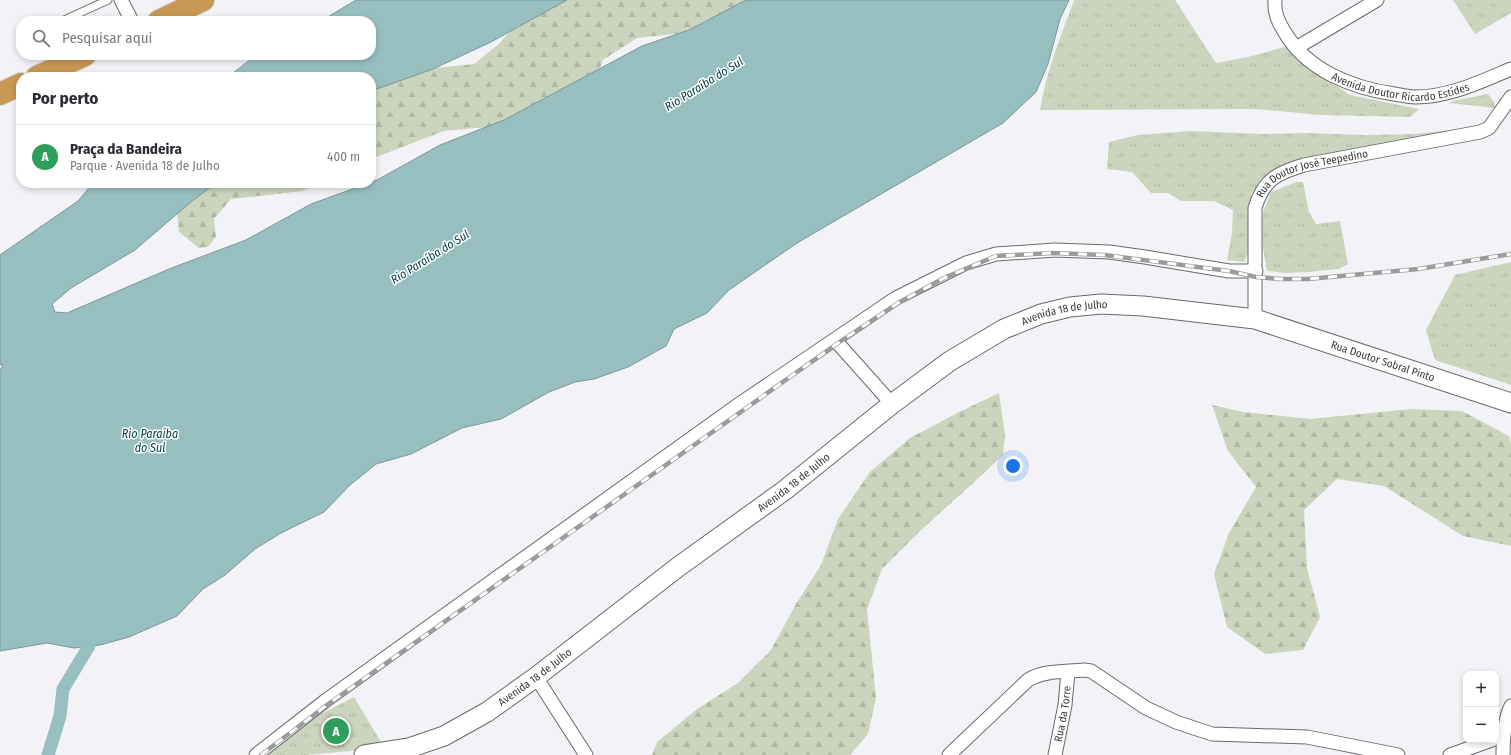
<!DOCTYPE html>
<html lang="pt">
<head>
<meta charset="utf-8">
<style>
  :root { --surface:#fff; --page:#f2f2f3; --text:#2b2b33; --muted:#7c7c81; --line:#e1e1e2; --accent:#b45309 }
  body { margin:0; font-family:"Fira Sans Condensed",sans-serif; background:var(--page); color:var(--text) }
  .controls { position:absolute; right:12px; bottom:12px; display:grid; overflow:hidden; border-radius:8px; box-shadow:0 2px 6px #0003 }
  .controls button { width:36px; height:36px; display:grid; place-items:center; padding:0; border:0; border-bottom:1px solid var(--line); background:var(--surface); color:var(--text); font:20px sans-serif }
  .you { position:absolute; left:1013px; top:466px; width:14px; height:14px; margin:-10px; border:3px solid #fff; border-radius:50%; background:#1a73e8; box-shadow:0 0 0 6px #1a73e833 }
  .badge { display:grid; place-items:center; width:26px; height:26px; border-radius:50%; background:var(--accent); color:#fff; font-size:13px; font-weight:700 }
  .pin { position:absolute; translate:-50% -50%; border:2px solid #fff; box-shadow:0 1px 4px #0006 }
  .list { margin:0; padding:0; list-style:none }
  h2 { display:flex; justify-content:space-between; align-items:center; height:52px; margin:0; padding:0 16px; font-size:17px }
  h2 small { font-size:13px; font-weight:400; color:var(--muted) }
  .list li { display:grid; grid-template-columns:26px 1fr auto; gap:12px; align-items:center; box-sizing:border-box; height:64px; padding:0 16px; border-top:1px solid var(--line) }
  .list b { display:block; font-size:15px; white-space:nowrap }
  .list p { margin:0; font-size:13px; white-space:nowrap; color:var(--muted) }
  .list em { font-size:13px; font-style:normal; color:var(--muted) }
  .icon { flex:none; width:22px; height:22px; fill:none; stroke:currentColor; stroke-width:2; stroke-linecap:round; stroke-linejoin:round }
  .map { position:relative; flex:none; width:1511px; height:755px; overflow:hidden }
  .search { position:absolute; background:var(--surface); box-shadow:0 2px 6px #0003; left:16px; top:16px; width:360px; height:44px; display:flex; align-items:center; gap:10px; box-sizing:border-box; padding:0 14px; border-radius:16px; color:var(--muted); font-size:15px }
  .panel { position:absolute; background:var(--surface); box-shadow:0 2px 6px #0003; left:16px; top:72px; width:360px; height:116px; border-radius:16px }
  .map>svg:first-child { display:block }
</style>
</head>
<body>
<div class="map">
<svg width="1511" height="755" viewBox="0 0 1511 755">
  <defs>
    <pattern id="forest-firs" width="22" height="20" patternUnits="userSpaceOnUse"><rect width="22" height="20" fill="#cbd5be"/><path d="M5 1l3.5 6h-7zM16 11l3.5 6h-7z" fill="#afb8a4"/></pattern>
    <pattern id="park-tufts" width="24" height="20" patternUnits="userSpaceOnUse"><rect width="24" height="20" fill="#cbd5be"/><path d="M3 7l-1-3M5 7V3M7 7l1-3M15 17l-1-3M17 17v-4M19 17l1-3" fill="none" stroke="#afb8a4"/></pattern>
  </defs>
  <rect width="100%" height="100%" fill="#f3f3f7"/>
  <g fill="url(#forest-firs)">
    <polygon points="555,0 760,0 701,31 637,38 603,60 595,79 499,126 444,131 371,159 371,77 357,77 365,75 474,64 500,43 508,33"/>
    <polygon points="185,183 320,183 303,191 231,199 214,219 216,237 208,247 199,248 179,232 175,196"/>
    <polygon points="999,393 1005,435 1003,455 971,485 921,530 882,569 867,609 876,698 868,734 850,755 652,755 657,742 697,709 738,683 771,650 796,604 821,565 838,519 870,472 910,438 959,412"/>
    <polygon points="1212,405 1243,412 1310,419 1411,409 1462,411 1509,436 1511,445 1511,546 1463,536 1384,486 1337,479 1304,510 1307,568 1320,617 1303,650 1265,654 1227,627 1214,574 1229,533 1256,487 1228,451"/>
  </g>
  <g fill="url(#park-tufts)">
    <path d="M1074,0H1175L1216,63L1248,57L1288,46L1304,63L1350,95L1419,109L1410,117L1321,115L1256,109L1040,110C1046,72 1061,36 1074,0Z"/>
    <polygon points="1453,0 1511,0 1511,13 1475,34"/>
    <polygon points="1488,94 1494,102 1495,108 1449,103 1453,101"/>
    <polygon points="1472,128 1401,143 1261,182 1251,194 1248,254 1244,262 1227,260 1232,233 1233,210 1214,201 1181,201 1168,193 1151,193 1132,172 1107,169 1109,142 1138,135 1190,131 1264,134 1309,133 1366,135 1413,134"/>
    <polygon points="1296,182 1303,182 1309,212 1316,224 1340,221 1348,264 1339,269 1310,272 1285,273 1267,271 1262,242 1263,212 1271,192"/>
    <polygon points="1511,262 1511,385 1435,360 1426,330 1455,275"/>
    <polygon points="354,697 381,742 383,748 306,755 266,755 321,714"/>
  </g>
  <g fill="#97bfc0" stroke="#7b9798">
    <polygon points="356,0 567,0 491,42 433,69 371,91 371,77 228,77 256,55 371,55 371,21 321,21"/>
    <polygon points="746,0 1069,0 1060,19 1048,64 1036,92 1003,123 797,243 729,290 707,313 674,329 666,346 628,367 594,379 575,382 549,392 501,419 462,428 411,454 376,464 350,485 324,512 281,533 255,549 225,575 203,589 177,616 129,637 100,645 74,648 47,643 0,651 0,371 3,364 0,365 0,255 78,201 93,183 216,183 192,201 135,250 71,288 52,304 55,312 67,313 169,269 246,240 311,204 377,180 440,145 504,120 642,46 689,30"/>
  </g>
  <g fill="none" stroke-linecap="round" stroke-linejoin="round">
    <polyline stroke="#97bfc0" stroke-width="13" points="48,755 60,716 63,689 89,646"/>
    <g stroke="#69696c" stroke-width="9">
      <polyline id="service" points="62,21 108,0"/>
    </g>
    <g stroke="#69696c" stroke-width="15">
      <g id="minor">
        <polyline points="121,0 132,21"/>
        <path id="s1" d="M1275,0C1274,13 1278,21 1284,31C1306,70 1352,88 1394,94C1401,95 1408,97 1415,97C1449,97 1480,82 1511,69"/>
        <polyline points="1296,48 1377,0"/>
        <path id="s2" d="M1255,319V208C1263,180 1277,173 1304,165L1480,132L1489,128L1511,97"/>
        <polyline points="835,340 892,404"/>
        <polyline points="536,677 586,755"/>
        <polyline points="256,755 325,701 735,407 896,298 966,263 996,254 1055,250 1109,252 1145,257 1229,271 1256,271"/>
        <path d="M949,755L1028,680C1044,670 1066,672 1084,670L1091,671L1097,675L1146,708L1176,722L1212,734L1307,737L1398,755"/>
        <path id="s3" d="M1055,755L1065,705L1068,672"/>
        <polyline points="1450,755 1492,740"/>
        <path d="M1503,755C1503,738 1504,721 1511,706"/>
      </g>
    </g>
    <g stroke="#69696c" stroke-width="21">
      <g id="secondary">
        <path id="s4" d="M364,755L409,748L444,736L487,712L536,677L678,567L785,490L892,404L950,361L1004,329L1041,314L1070,307L1101,304L1143,306L1255,319L1511,403"/>
      </g>
    </g>
    <g stroke="#d0d0d0" stroke-width="24">
      <g id="trunk">
        <polyline points="159,21 203,0"/>
        <polyline points="37,77 85,55"/>
        <polyline points="0,94 21,84"/>
      </g>
    </g>
    <use href="#service" stroke="#fff" stroke-width="7"/>
    <use href="#minor" stroke="#fff" stroke-width="13"/>
    <use href="#secondary" stroke="#fff" stroke-width="19"/>
    <use href="#trunk" stroke="#c89752" stroke-width="22"/>
    <g stroke="#9b9b9d" stroke-width="4.5">
      <polyline id="rail" points="261,755 327,705 838,343 898,303 944,278 996,256 1052,253 1104,255 1229,271 1256,277 1280,279 1308,279 1418,269 1511,254"/>
    </g>
    <use href="#rail" stroke="#fff" stroke-width="3" stroke-dasharray="9" stroke-linecap="butt"/>
  </g>
  <g text-anchor="middle" stroke-width="3" stroke-linejoin="round" paint-order="stroke">
    <g font-size="11" fill="#3b3b3c" stroke="#fff">
      <text dy="4" stroke="none"><textPath href="#s1" startOffset="170">Avenida Doutor Ricardo Estídes</textPath></text>
      <text dy="4" stroke="none"><textPath href="#s2" startOffset="184">Rua Doutor José Teepedino</textPath></text>
      <text dy="4" stroke="none"><textPath href="#s4" startOffset="839">Avenida 18 de Julho</textPath></text>
      <text dy="4" stroke="none"><textPath href="#s4" startOffset="1166">Rua Doutor Sobral Pinto</textPath></text>
      <text dy="4" stroke="none"><textPath href="#s4" startOffset="515">Avenida 18 de Julho</textPath></text>
      <text dy="4" stroke="none"><textPath href="#s4" startOffset="191">Avenida 18 de Julho</textPath></text>
      <text dy="4" stroke="none"><textPath href="#s3" startOffset="42">Rua da Torre</textPath></text>
    </g>
    <g font-size="12" font-style="italic" fill="#004143" stroke="#fff">
      <text transform="translate(704 84) rotate(-32)" y="4">Rio Paraíba do Sul</text>
      <text transform="translate(430 257) rotate(-32)" y="4">Rio Paraíba do Sul</text>
      <text x="150" y="438">Rio Paraíba<tspan x="150" dy="14">do Sul</tspan></text>
    </g>
  </g>
</svg>
<div class="controls">
<button>+</button>
<button>−</button>
</div>
<div class="you"></div>
<div class="pin badge" style="left:336px;top:731px;background:#2e9e5b">A</div>
<div class="search"><svg class="icon" aria-label="search" viewBox="0 0 24 24"><circle cx="10" cy="10" r="6"/><path d="M15 15l6 6"/></svg>Pesquisar aqui</div>
<section class="panel">
<h2>Por perto<small></small></h2>
<ul class="list">
<li><span class="badge" style="background:#2e9e5b">A</span><div><b>Praça da Bandeira</b><p>Parque · Avenida 18 de Julho</p></div><em>400 m</em></li>
</ul>
</section>
</div>
</body>
</html>
